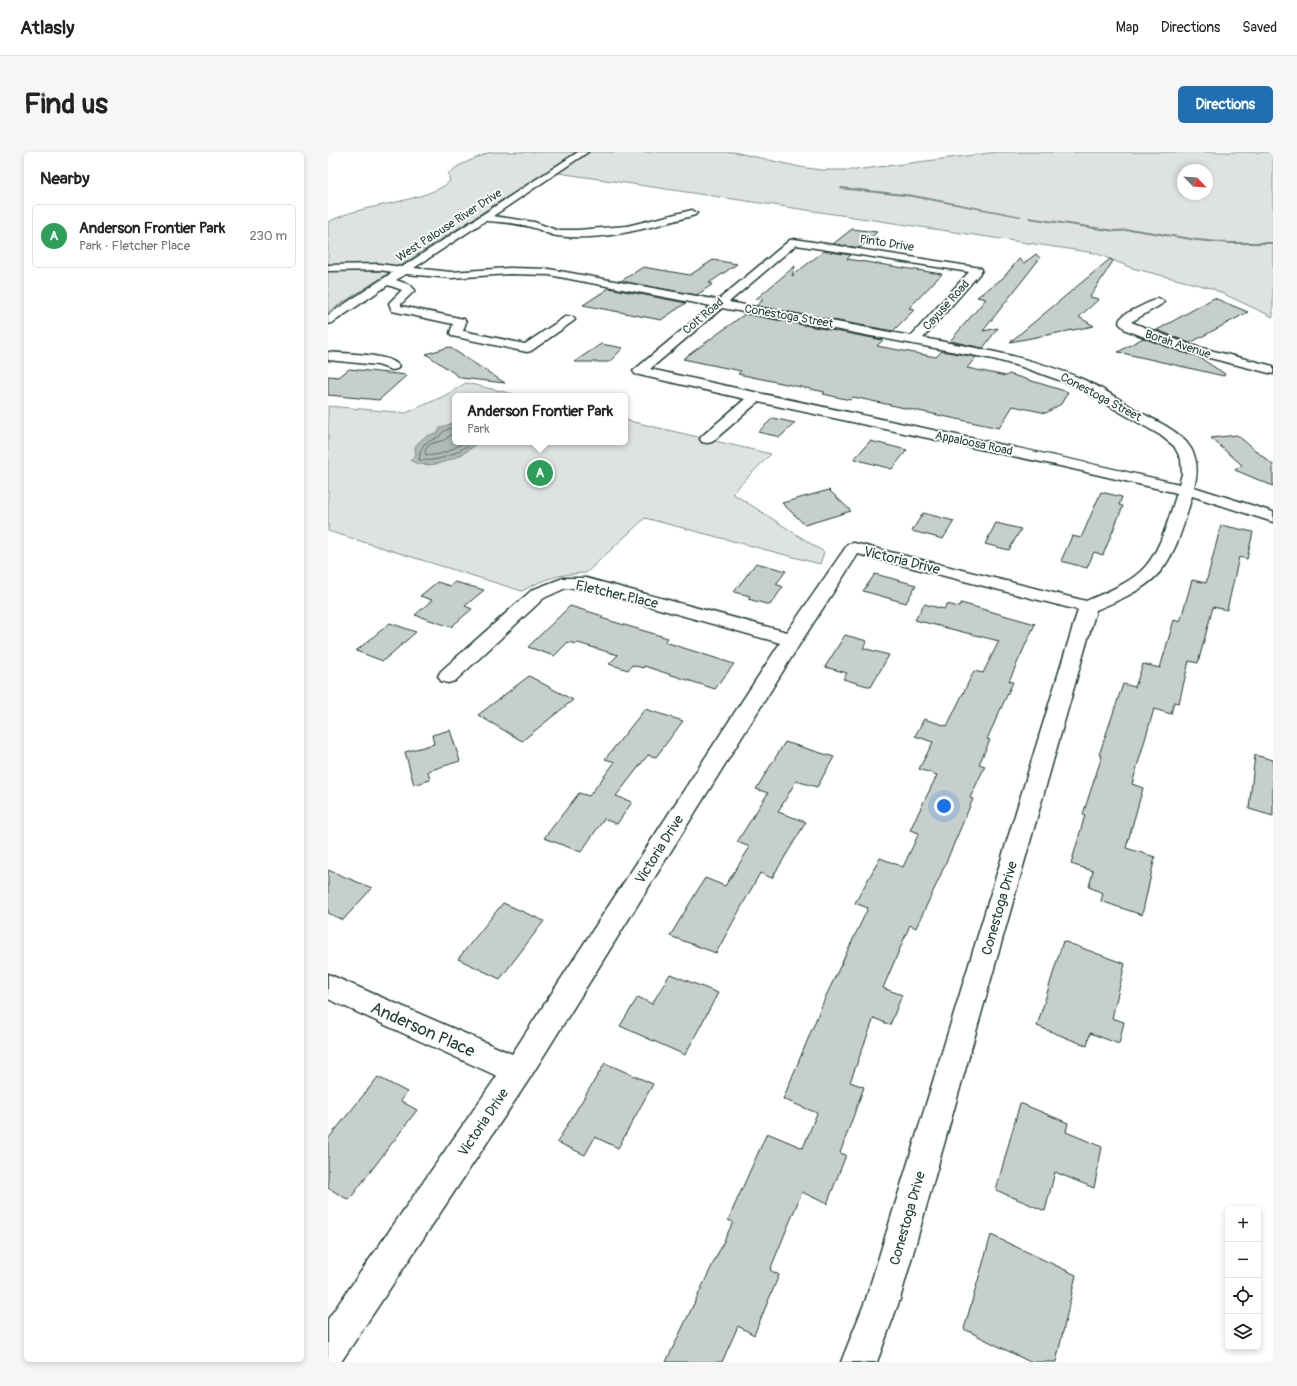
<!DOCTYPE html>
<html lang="en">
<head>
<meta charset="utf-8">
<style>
  :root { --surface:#fff; --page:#f6f6f6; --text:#222; --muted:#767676; --line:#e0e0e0; --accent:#1f6fb2 }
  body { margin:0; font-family:Pangolin,sans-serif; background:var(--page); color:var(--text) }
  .controls { position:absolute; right:12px; bottom:12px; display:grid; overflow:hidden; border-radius:6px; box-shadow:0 2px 6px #0003 }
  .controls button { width:36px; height:36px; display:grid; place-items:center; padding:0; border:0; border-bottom:1px solid var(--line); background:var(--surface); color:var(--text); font:20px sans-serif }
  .compass { position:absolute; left:849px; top:12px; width:36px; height:36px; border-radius:50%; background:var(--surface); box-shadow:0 2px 6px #0003; rotate:115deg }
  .you { position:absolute; left:616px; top:654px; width:14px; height:14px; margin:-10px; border:3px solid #fff; border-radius:50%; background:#1a73e8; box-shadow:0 0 0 6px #1a73e833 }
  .badge { display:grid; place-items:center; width:26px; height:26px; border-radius:50%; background:var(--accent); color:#fff; font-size:13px; font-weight:700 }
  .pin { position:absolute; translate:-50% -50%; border:2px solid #fff; box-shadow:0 1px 4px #0006 }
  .popup { position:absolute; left:124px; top:241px; width:176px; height:52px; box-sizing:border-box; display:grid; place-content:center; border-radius:6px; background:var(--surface); filter:drop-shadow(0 1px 3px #0005); font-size:13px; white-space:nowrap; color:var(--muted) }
  .popup b { font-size:15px; color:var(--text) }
  .popup::after { content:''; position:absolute; left:50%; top:100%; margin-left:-8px; border:8px solid transparent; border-top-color:var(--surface) }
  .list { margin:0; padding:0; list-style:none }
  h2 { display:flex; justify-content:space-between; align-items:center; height:52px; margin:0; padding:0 16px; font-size:17px }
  h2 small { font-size:13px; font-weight:400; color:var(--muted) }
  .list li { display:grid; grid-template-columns:26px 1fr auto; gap:12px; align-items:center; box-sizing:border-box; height:64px; margin:0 8px 8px; padding:0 8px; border:1px solid var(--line); border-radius:6px }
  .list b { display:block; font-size:15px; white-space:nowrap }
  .list p { margin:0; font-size:13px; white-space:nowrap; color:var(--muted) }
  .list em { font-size:13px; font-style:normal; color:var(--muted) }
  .icon { flex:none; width:22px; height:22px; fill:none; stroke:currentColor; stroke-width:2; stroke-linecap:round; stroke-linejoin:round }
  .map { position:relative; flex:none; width:945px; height:1210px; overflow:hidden; border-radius:6px }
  header { display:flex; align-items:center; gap:24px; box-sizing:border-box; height:56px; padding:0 20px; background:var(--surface); border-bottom:1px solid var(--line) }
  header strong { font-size:19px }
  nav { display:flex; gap:22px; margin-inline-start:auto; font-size:14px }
  .intro { display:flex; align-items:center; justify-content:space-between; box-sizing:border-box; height:96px; padding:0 24px }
  h1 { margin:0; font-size:28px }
  .button { padding:10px 18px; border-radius:6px; background:var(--accent); color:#fff; font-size:14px; font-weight:700 }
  main { display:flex; gap:24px; padding:0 24px }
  aside { flex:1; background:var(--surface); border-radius:6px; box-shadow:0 2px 6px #0003 }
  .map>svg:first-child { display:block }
</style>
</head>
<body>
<header>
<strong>Atlasly</strong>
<nav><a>Map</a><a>Directions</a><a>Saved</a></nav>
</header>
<div class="intro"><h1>Find us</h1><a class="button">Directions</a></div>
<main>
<aside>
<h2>Nearby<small></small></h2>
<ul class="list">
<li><span class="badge" style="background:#2e9e5b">A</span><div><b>Anderson Frontier Park</b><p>Park · Fletcher Place</p></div><em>230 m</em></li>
</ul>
</aside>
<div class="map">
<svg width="945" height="1210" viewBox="0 0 945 1210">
  <rect width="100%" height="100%" fill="#fff"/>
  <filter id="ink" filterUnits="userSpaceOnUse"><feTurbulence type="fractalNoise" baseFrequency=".025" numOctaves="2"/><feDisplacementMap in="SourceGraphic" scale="8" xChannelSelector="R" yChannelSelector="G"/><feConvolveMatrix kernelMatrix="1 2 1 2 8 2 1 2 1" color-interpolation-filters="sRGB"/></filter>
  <g filter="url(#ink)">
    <g fill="#dee3e2" stroke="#7e908b" fill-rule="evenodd">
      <path d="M162,0H249L0,160V70C9,66 19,61 29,59C53,52 105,46 122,29L120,22L130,14Z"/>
      <path d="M256,0H406L472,15L493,18H527L669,0H945V165L883,136L804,116L767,101L224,20ZM855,18H879V42H855Z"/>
      <path d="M138,231L194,244H127V290H297V268L443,302L404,341L496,400L492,412L317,366L258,421C230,422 218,426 194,439L0,379V254L78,261L116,244Z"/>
    </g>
    <path fill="#afbab7" stroke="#758883" d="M127,270V290H150C136,305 100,321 82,308L88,302L87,295C93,286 99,283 110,281L112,276Z"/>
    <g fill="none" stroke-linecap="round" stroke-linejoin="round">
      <g stroke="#596f68" stroke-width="1">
        <path d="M127,274L116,279L112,284L96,292L93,298L91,308C111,310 129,302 144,290"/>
        <path d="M127,280L116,288L102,292L97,298L98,303C111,305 126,297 136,290"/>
      </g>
      <g fill="#758883" fill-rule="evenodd">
        <polygon points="513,35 585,43 694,64 692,65 585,45 512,37"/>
        <polygon points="700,65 787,78 807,77 869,87 902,90 945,90 945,92 902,92 869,89 807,79 787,80 701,67"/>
      </g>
    </g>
    <g fill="#c7cfcc" stroke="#1f3d34">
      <polygon points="524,77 549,80 532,96 505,92"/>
      <polygon points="496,99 523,103 519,107 614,122 581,156 587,157 565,179 428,154 435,148 428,147 467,114 464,124"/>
      <polygon points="708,102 712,106 655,179 670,176 655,196 622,189 658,147 649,145 675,126 691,107 696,111"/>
      <polygon points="782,107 785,109 762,145 771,147 751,165 766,174 682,190"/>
      <polygon points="385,108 409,112 381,131 385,132 369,143 293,129 315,115 362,123"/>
      <polygon points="281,136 358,151 333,168 255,153"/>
      <polygon points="886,146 920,160 862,191 829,178"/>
      <polygon points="417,162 555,188 549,194 608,205 614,199 648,205 639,216 678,224 681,222 740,240 733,252 718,261 685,254 671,276 525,245 522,248 495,242 497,240 410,222 413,219 355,207"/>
      <polygon points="815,186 853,200 869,204 897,222 896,224 790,200"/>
      <polygon points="273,192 295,196 281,210 246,210"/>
      <polygon points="121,195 177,231 133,226 98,202"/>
      <polygon points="21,217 79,223 51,248 0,243 0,224 11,225"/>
      <polygon points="445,266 467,271 452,285 430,280"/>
      <polygon points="909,283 945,313 945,334 907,318 914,313 883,286"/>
      <polygon points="542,289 579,298 564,317 526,307"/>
      <polygon points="501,338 523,359 477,373 454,351"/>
      <polygon points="773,340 794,345 791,353 795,354 775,403 766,400 759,416 733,409 744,384 753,386"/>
      <polygon points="595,361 626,369 615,387 584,379"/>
      <polygon points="668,371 693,377 681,398 657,392"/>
      <polygon points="893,373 925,380 919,407 911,405 899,458 885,455 870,511 861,509 851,551 846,550 843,562 826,557 804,632 815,636 798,696 827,705 814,763 773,749 775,741 761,735 765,719 743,712 757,663 755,662 774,604 771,603 795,532 807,535 815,512 832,516 846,468 852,470 864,428 878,431"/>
      <polygon points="428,411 458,419 448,432 455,435 442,453 420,447 422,444 406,440"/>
      <polygon points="547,422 588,433 578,451 535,439"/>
      <polygon points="109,430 122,434 127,430 156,438 137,454 144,457 123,475 87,463 104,448 92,444"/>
      <polygon points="633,451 707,472 681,529 685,530 659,587 662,588 651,612 657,614 642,646 645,647 610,729 588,776 582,773 555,836 574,843 562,873 546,866 522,930 536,935 512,1001 518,1003 499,1052 474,1040 442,1118 451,1123 426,1183 410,1174 394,1210 338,1210 405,1070 400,1068 439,981 475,996 489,961 455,947 497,846 540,756 527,751 552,706 575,715 591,681 582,678 609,623 591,617 605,590 587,584 596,567 619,574 646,519 655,521 671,489 587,468 596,452 616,457 619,452 631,455"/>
      <polygon points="242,454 275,464 273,466 340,486 337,490 406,512 387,537 316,514 315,516 304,513 300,518 281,512 290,503 250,491 248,492 240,490 226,504 200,495"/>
      <polygon points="62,471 88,480 55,509 28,499"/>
      <polygon points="517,483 539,489 535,496 561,503 543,535 515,527 519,521 497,515"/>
      <polygon points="201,524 245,548 194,589 150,563"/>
      <polygon points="317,557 355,569 328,605 320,603 288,644 304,650 289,672 276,667 253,700 216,686 251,641 261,644 287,610 277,607"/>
      <polygon points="122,578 132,609 100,619 102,628 86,633 77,600 106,592 104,583"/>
      <polygon points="457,590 506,605 489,635 468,629 450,660 478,670 444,726 432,721 388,801 342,784 377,726 397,734 422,695 409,690 440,641 428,637"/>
      <polygon points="927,603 945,608 945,664 921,657"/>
      <polygon points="0,718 44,736 15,768 0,761"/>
      <polygon points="175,751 216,769 172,827 130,807"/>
      <polygon points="735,789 797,812 784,866 796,870 791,892 762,881 759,894 709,874"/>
      <polygon points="342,822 390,841 357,903 292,874 310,845 324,852"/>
      <polygon points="277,911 325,932 290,996 267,985 257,1003 229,990"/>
      <polygon points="50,925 79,940 73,949 89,958 21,1048 0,1036 0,987"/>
      <polygon points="692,951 740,971 738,980 774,995 766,1036 727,1020 717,1059 668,1038"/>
      <polygon points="663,1083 748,1123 728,1210 702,1210 636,1177"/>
    </g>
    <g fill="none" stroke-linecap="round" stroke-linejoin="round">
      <g stroke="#1f3d34" stroke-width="3">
        <g id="minor">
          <path d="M250,0H260L165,64L206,70L228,78H249L299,74L364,58L369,61L367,63C324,75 275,90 229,84C221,83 214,78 206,76C190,71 173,70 157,69L86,116L123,120L181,116L221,117L390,148L462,88L466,87L653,116L654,118L653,120L595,186C649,196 703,205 754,227C773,235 792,248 810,259C843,277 879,290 866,335L945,360V370L864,344C856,372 847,408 825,427C809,441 787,450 768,458L572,1147L549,1210H513L538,1147L750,458L530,402L473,490L200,929L13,1210H0V1167L169,924L0,847V822L184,902L452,491L257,436H238L216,446L127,529L120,531L113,529L110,524L113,519L204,438L235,426H258L459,480L520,392L526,391L758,449C776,441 798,433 813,419C832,402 841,365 849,341L732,314L430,250L384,290L379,291L374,290L372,287L374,284L417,247L307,222L305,219L383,154L221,123L181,122L123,126L78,122L68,128L82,133L87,138L73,152V154L136,167L138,170L135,179L197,192L237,165H245L247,168L203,199L199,200L124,184L122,181L125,172L64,159L61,151L74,138L60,133L4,171L0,172V163L65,120L51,118L0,119V113L51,112L74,115ZM468,93L641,120L583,184L401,150ZM394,156L665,207L694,215L745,233L832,283L846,294L853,307L854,322L851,332C675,291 498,257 322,217Z"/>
          <polygon points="830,146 834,148 836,150 834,152 803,170 862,193 945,214 945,222 854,199 798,178 791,171 792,167 797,162"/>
          <path d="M0,200C15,202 62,201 71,214L69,217L64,218L50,213L0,208Z"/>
        </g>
      </g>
      <use href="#minor" fill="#fff" fill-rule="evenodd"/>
    </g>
  </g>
  <g text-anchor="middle" stroke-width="3.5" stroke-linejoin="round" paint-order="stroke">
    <g font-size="12" fill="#1f3d34" stroke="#fff">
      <text transform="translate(121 73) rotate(-33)" y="4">West Palouse River Drive</text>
      <text transform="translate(559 91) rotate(9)" y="4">Pinto Drive</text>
      <text transform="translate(618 153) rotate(-48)" y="4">Cayuse Road</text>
      <text transform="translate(375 164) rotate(-40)" y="4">Colt Road</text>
      <text transform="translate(461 164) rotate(10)" y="4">Conestoga Street</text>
      <text transform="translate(850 192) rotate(18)" y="4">Borah Avenue</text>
      <text transform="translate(773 245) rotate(28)" y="4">Conestoga Street</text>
      <text transform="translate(646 291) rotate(12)" y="4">Appaloosa Road</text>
    </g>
    <g font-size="14" fill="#1f3d34" stroke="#fff">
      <text transform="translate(574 408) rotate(14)" y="5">Victoria Drive</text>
      <text transform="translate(289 442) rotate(13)" y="5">Fletcher Place</text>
      <text transform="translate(331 697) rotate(-58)" y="5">Victoria Drive</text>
      <text transform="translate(671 756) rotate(-74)" y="5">Conestoga Drive</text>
      <text transform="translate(155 970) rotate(-56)" y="5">Victoria Drive</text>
      <text transform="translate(579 1066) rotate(-74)" y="5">Conestoga Drive</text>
    </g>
    <g font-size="17" fill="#1f3d34" stroke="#fff">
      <text transform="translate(95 877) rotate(24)" y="6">Anderson Place</text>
    </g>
  </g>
</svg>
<div class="controls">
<button>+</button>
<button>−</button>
<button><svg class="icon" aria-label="locate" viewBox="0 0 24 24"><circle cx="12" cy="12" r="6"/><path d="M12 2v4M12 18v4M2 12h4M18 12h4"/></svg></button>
<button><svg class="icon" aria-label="layers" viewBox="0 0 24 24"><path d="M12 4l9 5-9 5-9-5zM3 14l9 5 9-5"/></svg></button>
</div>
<svg class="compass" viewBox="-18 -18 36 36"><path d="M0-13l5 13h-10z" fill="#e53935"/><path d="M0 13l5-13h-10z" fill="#767676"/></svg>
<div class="you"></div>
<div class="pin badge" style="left:212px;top:321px;background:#2e9e5b">A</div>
<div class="popup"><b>Anderson Frontier Park</b>Park</div>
</div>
</main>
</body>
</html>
